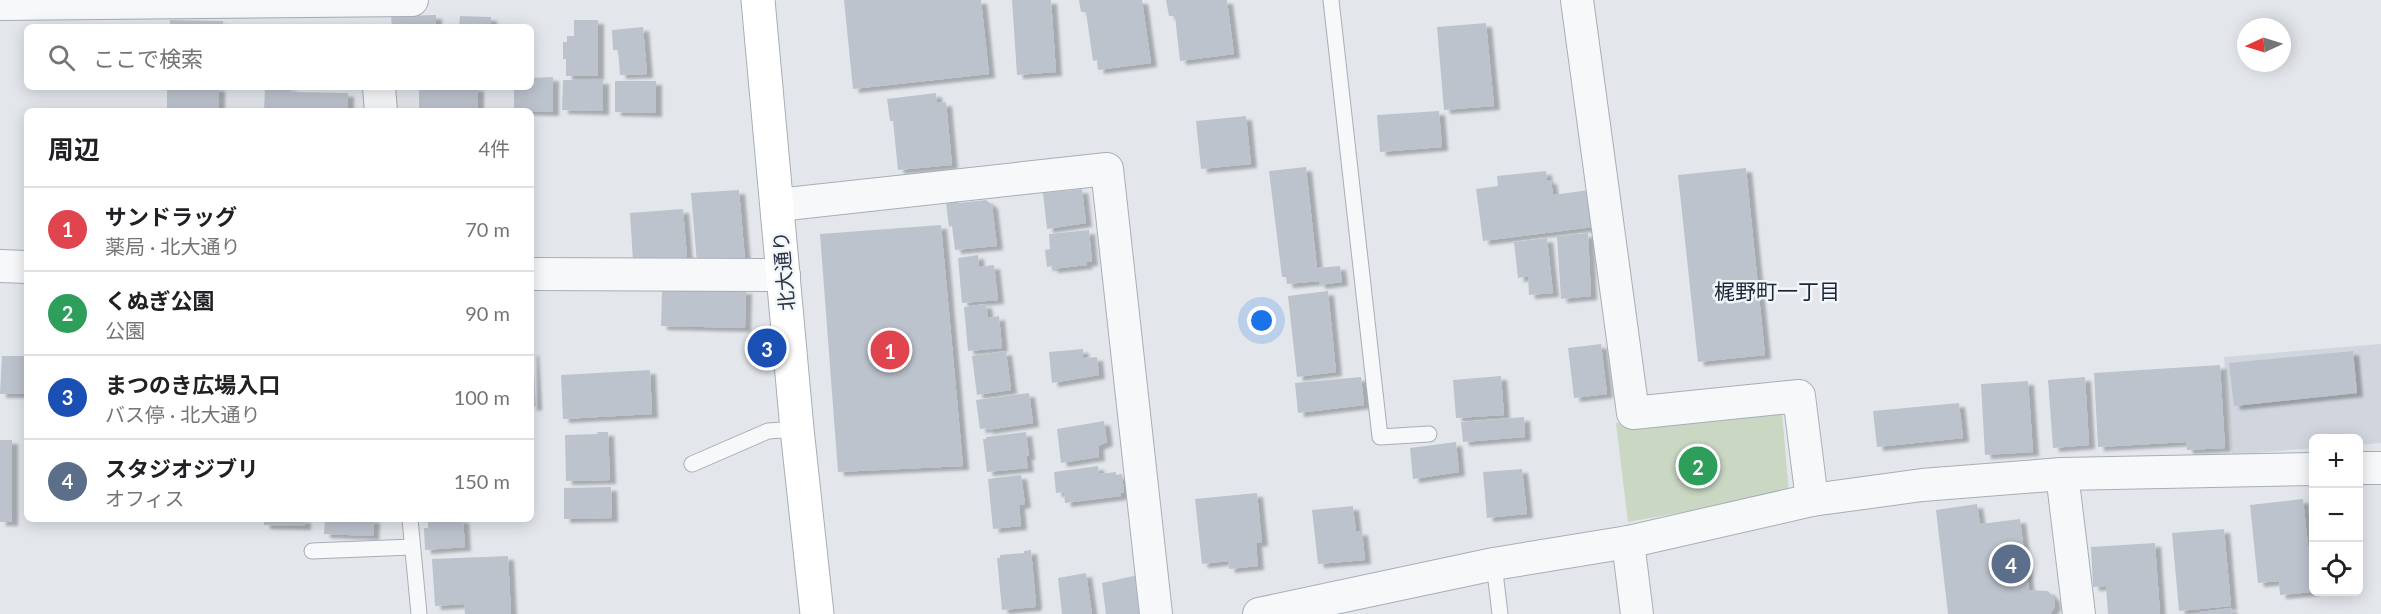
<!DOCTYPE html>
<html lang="ja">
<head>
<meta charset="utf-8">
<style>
  :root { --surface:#fff; --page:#f2f2f2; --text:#202124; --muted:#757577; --line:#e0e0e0; --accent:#1a73e8 }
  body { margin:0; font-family:Lato,"Noto Sans JP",sans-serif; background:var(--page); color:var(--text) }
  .controls { position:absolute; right:18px; bottom:18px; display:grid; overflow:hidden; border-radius:9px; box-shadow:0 3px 15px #0003 }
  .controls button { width:54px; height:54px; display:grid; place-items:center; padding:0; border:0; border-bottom:2px solid var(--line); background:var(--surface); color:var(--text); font:30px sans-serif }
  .compass { position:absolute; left:2237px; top:18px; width:54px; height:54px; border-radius:50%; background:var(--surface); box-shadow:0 3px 15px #0003; rotate:266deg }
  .you { position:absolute; left:1262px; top:321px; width:21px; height:21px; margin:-15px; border:4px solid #fff; border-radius:50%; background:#1a73e8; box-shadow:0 0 0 9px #1a73e833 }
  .badge { display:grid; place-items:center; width:39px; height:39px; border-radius:50%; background:var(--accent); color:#fff; font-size:20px; font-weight:700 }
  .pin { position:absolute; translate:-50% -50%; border:3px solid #fff; box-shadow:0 2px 6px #0006 }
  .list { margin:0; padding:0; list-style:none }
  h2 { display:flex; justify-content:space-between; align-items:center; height:78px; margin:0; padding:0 24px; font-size:26px }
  h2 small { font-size:20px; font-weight:400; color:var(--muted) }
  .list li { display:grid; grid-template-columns:39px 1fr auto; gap:18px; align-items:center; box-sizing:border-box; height:84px; padding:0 24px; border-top:2px solid var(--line) }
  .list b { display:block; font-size:22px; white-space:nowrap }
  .list p { margin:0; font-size:20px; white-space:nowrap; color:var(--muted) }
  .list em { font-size:20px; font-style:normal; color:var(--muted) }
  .icon { flex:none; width:33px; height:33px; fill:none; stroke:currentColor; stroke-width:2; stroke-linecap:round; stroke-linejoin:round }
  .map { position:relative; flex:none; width:2381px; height:614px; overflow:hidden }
  .search { position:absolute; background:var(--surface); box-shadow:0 3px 15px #0003; left:24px; top:24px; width:510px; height:66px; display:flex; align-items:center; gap:15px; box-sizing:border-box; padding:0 21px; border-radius:9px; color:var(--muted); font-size:22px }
  .panel { position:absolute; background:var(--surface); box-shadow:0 3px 15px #0003; left:24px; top:108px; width:510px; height:414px; border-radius:9px }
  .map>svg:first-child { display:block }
</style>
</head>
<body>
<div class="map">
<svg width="2381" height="614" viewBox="0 0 2381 614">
  <defs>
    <filter id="shadow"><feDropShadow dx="6" dy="4" stdDeviation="1.5" flood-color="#0004"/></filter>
  </defs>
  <rect width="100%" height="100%" fill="#e3e7ec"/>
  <polygon fill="#d1d6de" points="2381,344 2381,443 2359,445 2358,438 2314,438 2313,448 2232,455 2224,357"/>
  <polygon fill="#c9d7c3" points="1782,413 1789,493 1628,522 1616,423"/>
  <g fill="#bcc3cd" filter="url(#shadow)">
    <polygon points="844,0 981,0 989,74 853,89"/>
    <polygon points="1012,0 1051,0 1056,72 1017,75"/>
    <polygon points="1079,0 1142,0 1151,63 1098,70 1097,60 1093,61 1086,12 1081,12"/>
    <polygon points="1166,0 1227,0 1234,54 1180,61 1175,16 1169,16"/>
    <polygon points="436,15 436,27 392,27 391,16"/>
    <polygon points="460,16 491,17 491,27 459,27"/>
    <polygon points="170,20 223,21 223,27 170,27"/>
    <polygon points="574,20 598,20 598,76 566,76 566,59 563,59 563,42 567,42 567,36 574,36"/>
    <polygon points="1486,23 1494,106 1444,110 1437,27"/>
    <polygon points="643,27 647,74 620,75 618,50 613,50 612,30"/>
    <polygon points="553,77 553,112 514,111 514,87 531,87 531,78"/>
    <polygon points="563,80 603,80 603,111 562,110"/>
    <polygon points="615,81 656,81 656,113 615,112"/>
    <rect x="167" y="87" width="52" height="24"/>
    <polygon points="265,87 292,88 291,92 348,93 348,111 264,111"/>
    <rect x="419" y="87" width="59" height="24"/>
    <polygon points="936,93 937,103 946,102 952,165 898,170 893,121 890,121 887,99"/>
    <polygon points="1439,111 1442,147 1380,152 1377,115"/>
    <polygon points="1246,116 1251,164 1201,169 1196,121"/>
    <polygon points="1306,167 1317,268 1340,266 1342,282 1319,285 1319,281 1287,284 1286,277 1282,277 1269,171"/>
    <polygon points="1746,168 1765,355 1698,362 1678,175"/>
    <polygon points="1546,171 1547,180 1551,180 1553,195 1589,190 1593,227 1483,241 1476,189 1498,186 1497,176"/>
    <polygon points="1082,189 1086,223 1047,229 1043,193"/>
    <polygon points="739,190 745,260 697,263 691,193"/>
    <polygon points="986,200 992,205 997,246 955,250 952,226 949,227 946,202 958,201 959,203"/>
    <polygon points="683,209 687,257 633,261 630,213"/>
    <polygon points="941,225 963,466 838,472 820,234"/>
    <polygon points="1089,230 1092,262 1086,262 1087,265 1052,269 1052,266 1047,267 1045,250 1050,249 1049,234"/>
    <polygon points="1588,233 1591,296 1561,299 1557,236"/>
    <polygon points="1547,238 1553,293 1529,295 1528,276 1518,278 1514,242"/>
    <polygon points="978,255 979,267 994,265 998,300 962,303 958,258"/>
    <polygon points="662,290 746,290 745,328 661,326"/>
    <polygon points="1328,291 1336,372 1297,377 1288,296"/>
    <polygon points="986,304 988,318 999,316 1002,348 968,351 964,307"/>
    <polygon points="1601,344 1607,394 1574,398 1568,348"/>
    <polygon points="1083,349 1083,358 1097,357 1099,375 1052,383 1049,352"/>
    <polygon points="1006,351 1011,390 977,395 972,356"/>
    <polygon points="2353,351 2357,393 2234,406 2229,363"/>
    <polygon points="531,352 533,352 536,406 531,407"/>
    <polygon points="2,356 27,356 27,394 0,394"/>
    <polygon points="2220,365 2225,448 2187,450 2186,442 2098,447 2094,373"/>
    <polygon points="650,370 652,414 563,419 561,375"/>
    <polygon points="1501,376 1504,415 1456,418 1453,380"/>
    <polygon points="1361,377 1364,405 1298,413 1295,383"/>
    <polygon points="2085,377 2089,445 2053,448 2048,380"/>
    <polygon points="2028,381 2033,452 1985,455 1981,384"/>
    <polygon points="1029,393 1033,423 987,430 987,428 980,429 976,400"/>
    <polygon points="1959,403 1963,438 1877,447 1873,411"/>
    <polygon points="1524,417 1525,437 1463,442 1461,422"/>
    <polygon points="1104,421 1107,442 1098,446 1099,457 1061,463 1057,429"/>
    <polygon points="597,432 608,432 610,480 566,481 565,435 598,434"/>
    <polygon points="1026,432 1029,456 1026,456 1028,468 987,472 983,439 986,439 986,437"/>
    <rect x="0" y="440" width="12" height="82"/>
    <polygon points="1456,442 1459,472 1413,479 1410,448"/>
    <polygon points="1098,466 1099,474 1116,472 1116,475 1122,474 1124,493 1121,493 1121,496 1065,503 1064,492 1056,493 1054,472"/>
    <polygon points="1522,469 1527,514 1487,518 1483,472"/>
    <polygon points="1021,475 1025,504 1019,505 1021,526 993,529 988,479"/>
    <polygon points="611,487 612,518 564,519 564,488"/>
    <polygon points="1257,493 1262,542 1256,543 1258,566 1229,569 1228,561 1202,564 1195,499"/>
    <polygon points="2303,499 2313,592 2280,595 2279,581 2258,583 2250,505"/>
    <polygon points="1977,504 1980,524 2020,519 2029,590 2048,591 2054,598 2055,606 2050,614 1948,614 1936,510"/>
    <polygon points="1353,506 1356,532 1362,531 1365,560 1318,564 1312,510"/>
    <polygon points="264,519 305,519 305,526 264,525"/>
    <polygon points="325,519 374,519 373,536 324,534"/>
    <polygon points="428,519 463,519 465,547 425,550 424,528 428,528"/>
    <polygon points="2224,529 2231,606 2179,611 2172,533"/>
    <polygon points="2155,543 2160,614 2108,614 2106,586 2093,587 2091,547"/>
    <polygon points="1031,550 1036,604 1035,607 1002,610 997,558 1000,558 1000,555 1024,553 1024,551"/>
    <polygon points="508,556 511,614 465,614 464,604 435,606 432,559"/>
    <polygon points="1086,573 1092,614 1062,614 1058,578"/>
    <polygon points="1138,575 1141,614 1106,614 1102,583"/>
    <polygon points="2231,608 2232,614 2200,614 2200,612"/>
  </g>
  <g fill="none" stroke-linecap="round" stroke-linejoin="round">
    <g stroke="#a7aeb7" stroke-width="17">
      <g id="lane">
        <polyline points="1331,0 1380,437 1429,434"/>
        <polyline points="692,464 768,431 797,429"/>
        <polyline points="410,519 419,614"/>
        <polyline points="312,551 412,547"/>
        <polyline points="1494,564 1500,614"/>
      </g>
    </g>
    <g stroke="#a7aeb7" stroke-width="34">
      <g id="street">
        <polyline points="1577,0 1633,413 1799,396 1812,500"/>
        <polyline points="0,4 412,0"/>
        <polyline points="379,87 381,111"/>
        <polyline points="778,205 1107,169 1156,614"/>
        <polyline points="0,266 27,267"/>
        <polyline points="531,274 784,275"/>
        <polyline points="2358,468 2381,468"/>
        <polyline points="2062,474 2079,614"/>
        <polyline points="1628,542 1637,614"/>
        <polyline points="1259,614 1494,564 1628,542 1812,500 1922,485 2062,474 2314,469"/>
      </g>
    </g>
    <g stroke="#a7aeb7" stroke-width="35">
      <polyline id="secondary" points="758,0 797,429 817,614"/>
    </g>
    <use href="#lane" stroke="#f6f8fa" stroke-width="15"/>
    <use href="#street" stroke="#f6f8fa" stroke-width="32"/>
    <use href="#secondary" stroke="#fff" stroke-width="33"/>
  </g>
  <g text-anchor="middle" stroke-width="5" stroke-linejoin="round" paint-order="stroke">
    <g font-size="20" fill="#293546" stroke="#f3f6f9">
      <text transform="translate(784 271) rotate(-95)" y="7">北大通り</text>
    </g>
    <g font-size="21" fill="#1b2637" stroke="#f3f6f9">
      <text x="1777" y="299">梶野町一丁目</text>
    </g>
  </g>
</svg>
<div class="controls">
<button>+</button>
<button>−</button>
<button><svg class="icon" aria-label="locate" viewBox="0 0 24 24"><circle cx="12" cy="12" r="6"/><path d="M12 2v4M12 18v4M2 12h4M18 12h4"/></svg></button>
</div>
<svg class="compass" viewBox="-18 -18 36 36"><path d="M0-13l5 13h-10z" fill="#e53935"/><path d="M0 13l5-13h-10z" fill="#757577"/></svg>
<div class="you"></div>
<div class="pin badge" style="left:890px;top:350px;background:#e0444e">1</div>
<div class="pin badge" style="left:1698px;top:466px;background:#2e9e5b">2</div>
<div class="pin badge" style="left:767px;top:348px;background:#1a4fb4">3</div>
<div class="pin badge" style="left:2011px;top:564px;background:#5c6f8a">4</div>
<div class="search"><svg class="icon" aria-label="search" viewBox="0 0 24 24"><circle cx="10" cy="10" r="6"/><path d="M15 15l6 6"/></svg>ここで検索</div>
<section class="panel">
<h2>周辺<small>4件</small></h2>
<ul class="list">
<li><span class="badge" style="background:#e0444e">1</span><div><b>サンドラッグ</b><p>薬局 · 北大通り</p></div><em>70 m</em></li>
<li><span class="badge" style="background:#2e9e5b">2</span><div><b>くぬぎ公園</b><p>公園</p></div><em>90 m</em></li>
<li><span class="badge" style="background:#1a4fb4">3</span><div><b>まつのき広場入口</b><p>バス停 · 北大通り</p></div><em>100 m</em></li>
<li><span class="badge" style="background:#5c6f8a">4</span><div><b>スタジオジブリ</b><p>オフィス</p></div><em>150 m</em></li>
</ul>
</section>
</div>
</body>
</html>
